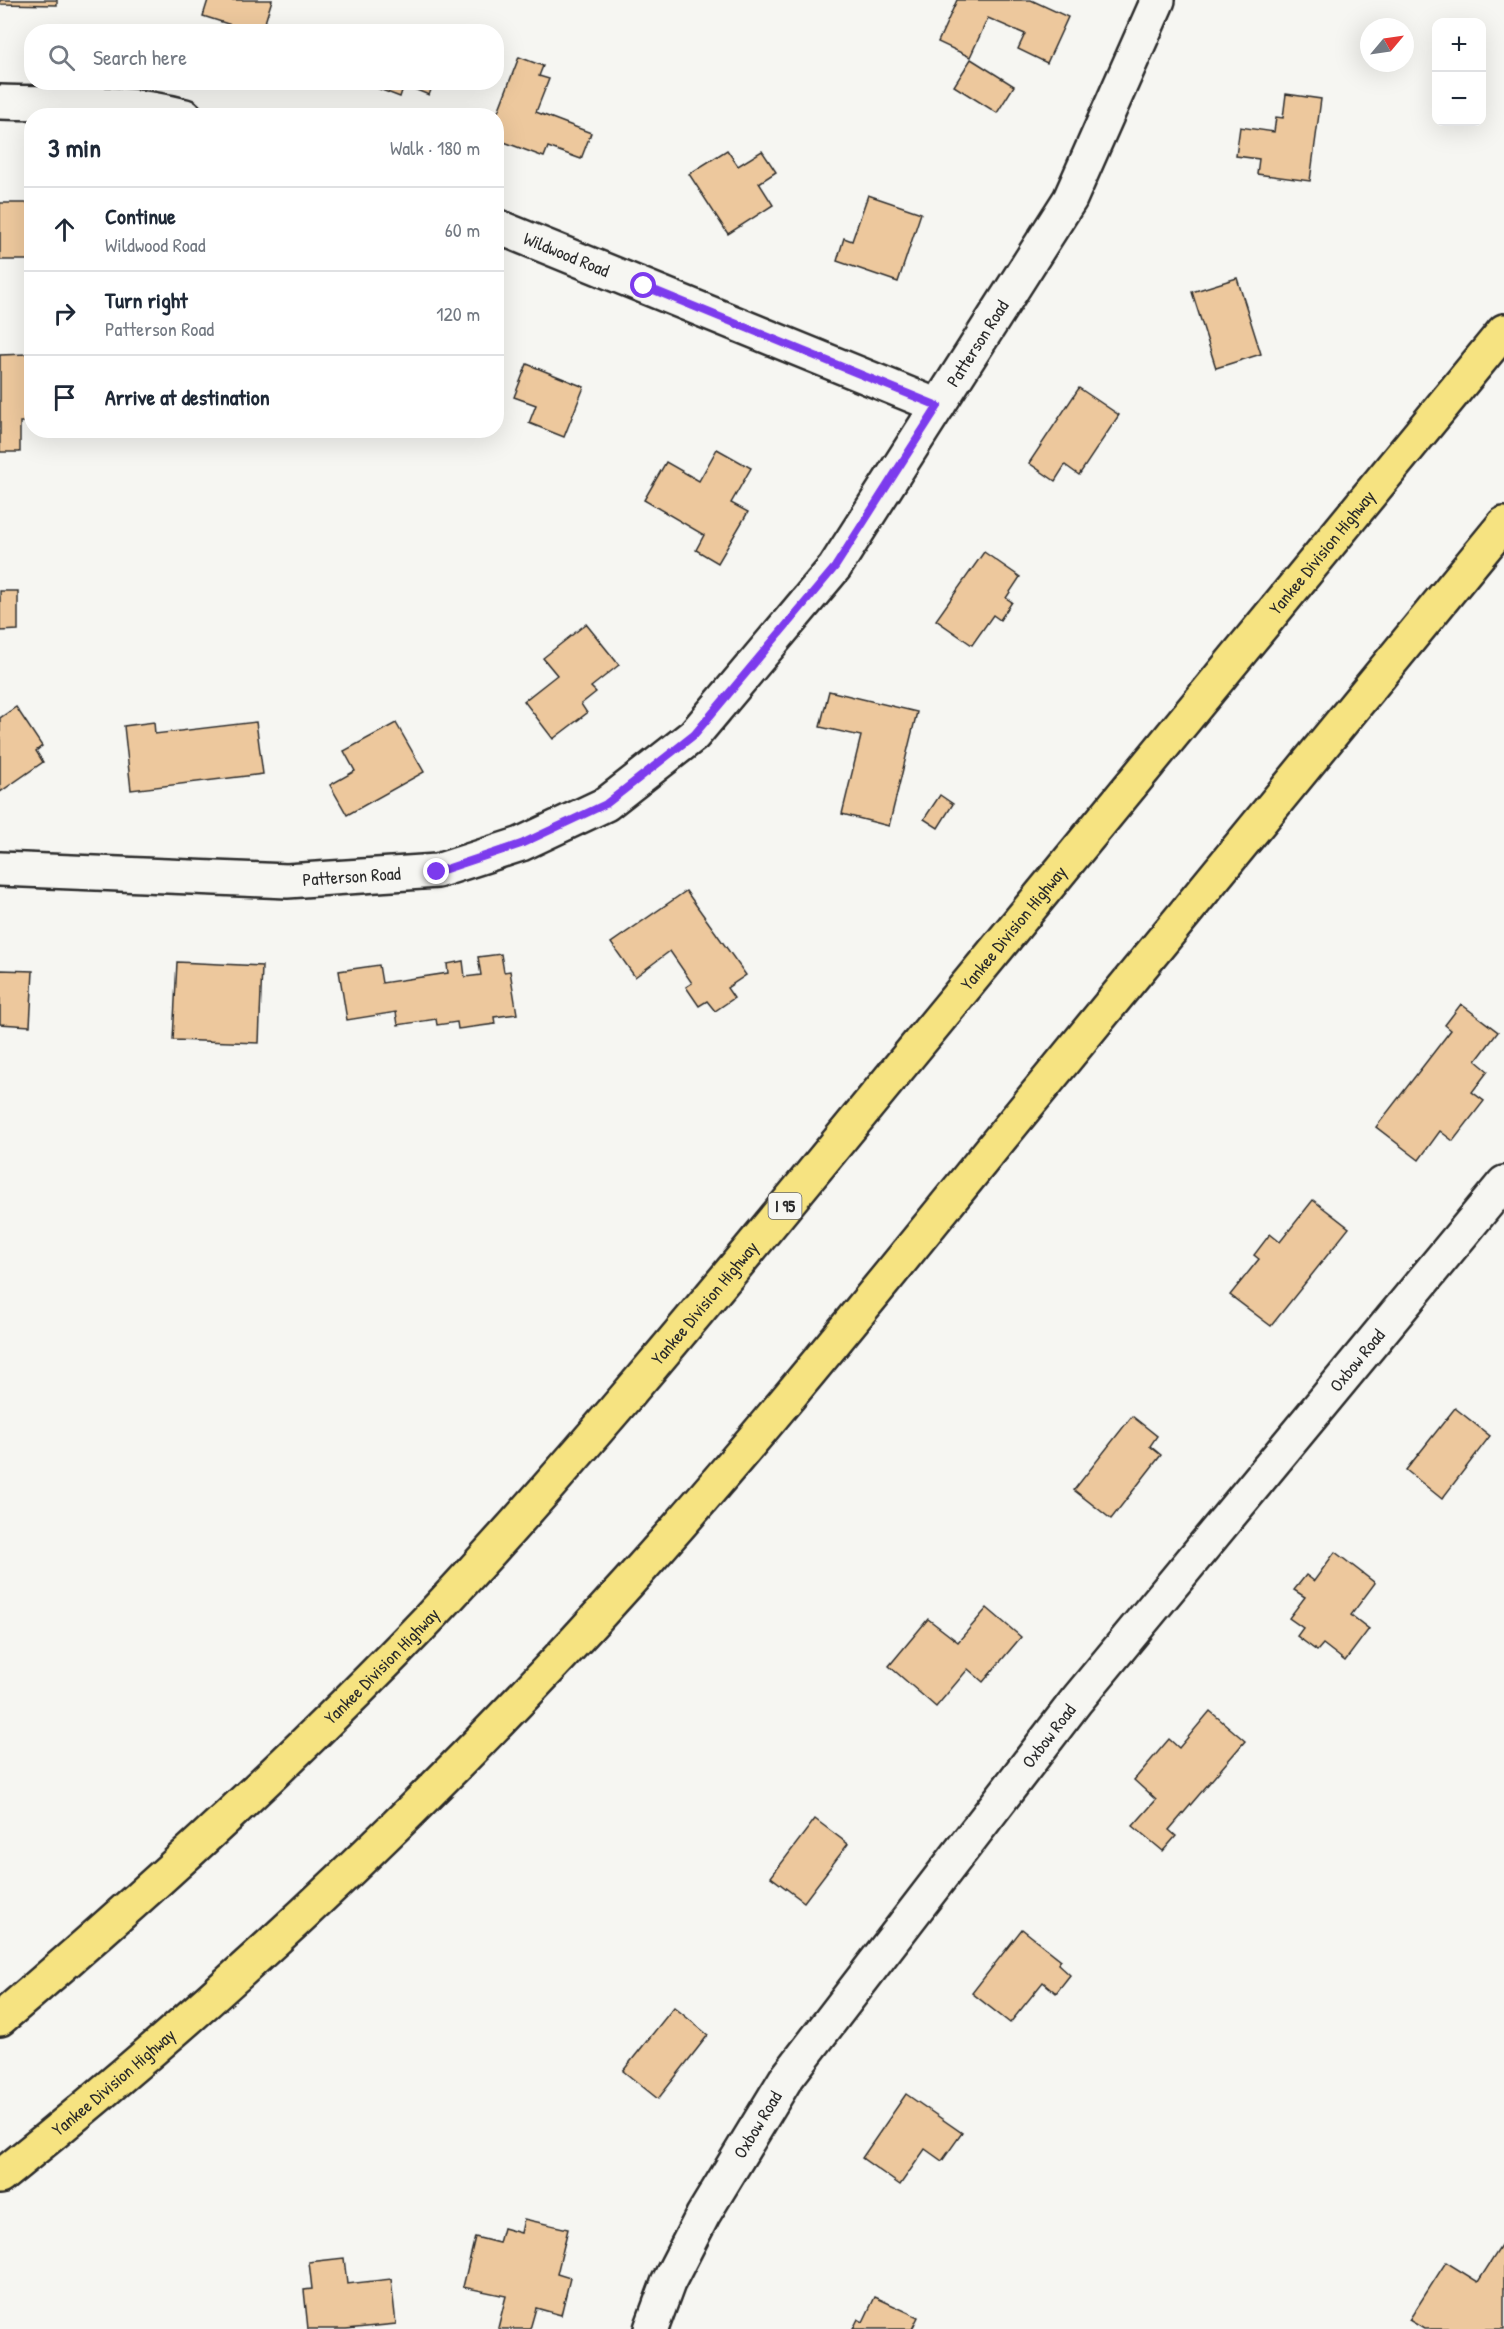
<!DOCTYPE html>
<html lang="en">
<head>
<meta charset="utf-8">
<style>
  :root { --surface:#fff; --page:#f2f2f3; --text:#1f2937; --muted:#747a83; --line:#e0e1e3 }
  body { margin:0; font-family:"Patrick Hand",sans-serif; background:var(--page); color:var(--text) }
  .controls { position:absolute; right:18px; top:18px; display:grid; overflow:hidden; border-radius:12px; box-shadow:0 6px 24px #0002 }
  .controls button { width:54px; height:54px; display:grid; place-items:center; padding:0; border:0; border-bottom:2px solid var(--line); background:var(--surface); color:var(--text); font:30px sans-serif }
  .compass { position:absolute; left:1360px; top:18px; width:54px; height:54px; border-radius:50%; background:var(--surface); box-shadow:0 6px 24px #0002; rotate:61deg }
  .stop { position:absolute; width:18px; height:18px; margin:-14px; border:4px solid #7c3aed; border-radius:50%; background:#fff }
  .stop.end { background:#7c3aed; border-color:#fff; box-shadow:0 2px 6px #0008 }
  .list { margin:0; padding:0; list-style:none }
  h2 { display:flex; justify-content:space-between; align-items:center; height:78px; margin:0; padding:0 24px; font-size:26px }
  h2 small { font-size:20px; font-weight:400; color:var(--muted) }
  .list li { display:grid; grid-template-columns:39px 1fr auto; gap:18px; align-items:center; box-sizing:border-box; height:84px; padding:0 24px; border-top:2px solid var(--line) }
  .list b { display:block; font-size:22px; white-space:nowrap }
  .list p { margin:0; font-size:20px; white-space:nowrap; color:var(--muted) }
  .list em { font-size:20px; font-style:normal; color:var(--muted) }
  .icon { flex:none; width:33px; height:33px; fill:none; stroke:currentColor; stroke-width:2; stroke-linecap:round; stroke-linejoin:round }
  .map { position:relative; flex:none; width:1504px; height:2329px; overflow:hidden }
  .search { position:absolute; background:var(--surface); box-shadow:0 6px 24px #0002; left:24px; top:24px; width:480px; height:66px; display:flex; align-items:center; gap:15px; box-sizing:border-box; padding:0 21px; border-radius:24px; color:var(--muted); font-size:22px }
  .panel { position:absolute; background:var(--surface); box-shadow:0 6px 24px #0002; left:24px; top:108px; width:480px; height:330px; border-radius:24px }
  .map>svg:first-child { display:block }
</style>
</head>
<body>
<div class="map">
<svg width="1504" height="2329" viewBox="0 0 1504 2329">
  <rect width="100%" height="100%" fill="#f6f6f2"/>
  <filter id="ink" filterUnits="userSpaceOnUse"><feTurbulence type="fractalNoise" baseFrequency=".0167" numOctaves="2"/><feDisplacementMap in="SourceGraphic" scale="12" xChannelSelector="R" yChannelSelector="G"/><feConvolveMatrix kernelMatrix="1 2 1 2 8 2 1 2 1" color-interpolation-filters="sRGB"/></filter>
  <g filter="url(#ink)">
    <g fill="#edc89d" stroke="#2b2b2b" stroke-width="1.5">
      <polygon points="0,0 57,0 57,5 0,4"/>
      <polygon points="208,0 272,0 262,32 253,32 203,16"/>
      <polygon points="957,0 1031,0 1068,17 1047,63 1018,49 1025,34 988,18 970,57 938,42"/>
      <polygon points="519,57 543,66 539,76 549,79 536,112 591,133 581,159 548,147 544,157 496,139 496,117"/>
      <polygon points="971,59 1014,86 997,113 954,86"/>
      <polygon points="361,82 434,82 429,95 404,85 400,97"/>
      <polygon points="1286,94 1321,99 1310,181 1257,174 1259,159 1236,156 1240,127 1274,132 1276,117 1283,118"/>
      <polygon points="727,150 738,166 762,151 776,172 759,183 773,205 728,234 689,174"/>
      <polygon points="868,195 921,213 898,282 837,261 844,238 852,241"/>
      <rect x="0" y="203" width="32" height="57"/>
      <polygon points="1237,278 1261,354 1216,368 1192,292"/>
      <polygon points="27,354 27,422 20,422 20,452 0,452 0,355"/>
      <polygon points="527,364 584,387 564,437 529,423 536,405 514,397"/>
      <polygon points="1079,388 1119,415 1079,475 1065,465 1055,481 1029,463"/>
      <polygon points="717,449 751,468 731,503 748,512 718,563 696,550 704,535 644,500 666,462 699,481"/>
      <polygon points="984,552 1020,577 1006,598 1012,602 1000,620 993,615 972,645 936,620"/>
      <polygon points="0,591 18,591 18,630 0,631"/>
      <polygon points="586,624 619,665 591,687 596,692 581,704 587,713 553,739 524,701 557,675 543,658"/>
      <polygon points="829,691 917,712 889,826 842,814 861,736 820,727"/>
      <polygon points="16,707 42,746 36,751 43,762 0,792 0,718"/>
      <polygon points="154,722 155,734 256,722 263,774 131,790 124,726"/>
      <polygon points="396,723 424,772 347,815 330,785 355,771 344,751"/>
      <polygon points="940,795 953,804 938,828 924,819"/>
      <polygon points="686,891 746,975 727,988 734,998 715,1011 707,1001 699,1006 686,987 692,983 670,951 635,977 611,943"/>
      <polygon points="501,954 504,972 510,971 517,1014 494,1017 495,1024 458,1029 457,1022 437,1025 436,1019 398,1025 396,1012 347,1020 339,971 379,965 382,983 448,973 447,964 463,961 465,977 481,975 478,957"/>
      <polygon points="177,962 262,966 259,1043 173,1040"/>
      <polygon points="0,970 33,971 30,1026 0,1024"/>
      <polygon points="1461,1004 1498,1032 1476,1061 1488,1071 1472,1092 1484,1101 1453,1141 1440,1131 1419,1160 1376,1127 1451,1030 1445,1025"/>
      <polygon points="1313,1200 1349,1228 1271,1326 1230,1295 1259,1259 1254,1255 1270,1234 1280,1242"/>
      <polygon points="1455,1408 1490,1436 1442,1499 1406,1470"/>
      <polygon points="1132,1416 1157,1436 1150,1446 1161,1455 1111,1519 1074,1490"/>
      <polygon points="1335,1552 1375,1583 1351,1615 1369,1629 1345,1661 1323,1644 1317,1651 1297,1636 1303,1628 1289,1618 1305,1597 1294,1590 1306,1575 1314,1581"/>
      <polygon points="987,1608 1021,1637 983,1682 968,1669 936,1707 889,1666 928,1619 958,1642"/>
      <polygon points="1210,1711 1245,1741 1169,1830 1176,1836 1163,1851 1133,1826 1156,1800 1134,1780 1169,1739 1179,1748"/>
      <polygon points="815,1819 848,1844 804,1902 771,1877"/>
      <polygon points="1022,1929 1061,1960 1058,1964 1070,1975 1056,1993 1043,1982 1010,2023 972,1993"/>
      <polygon points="674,2007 708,2035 658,2099 623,2071"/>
      <polygon points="906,2094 962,2133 942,2161 925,2149 900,2185 862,2158"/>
      <polygon points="524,2219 568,2229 557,2274 570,2278 561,2315 536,2308 530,2329 503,2329 498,2328 506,2296 463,2287 475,2237 499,2243 503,2228 521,2233"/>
      <polygon points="1501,2246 1504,2248 1504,2329 1424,2329 1409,2320 1446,2262 1478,2282"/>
      <polygon points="344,2258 347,2284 391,2279 396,2324 346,2329 308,2329 304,2290 312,2289 309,2262"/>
      <polygon points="875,2297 918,2317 912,2329 853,2329 858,2319 863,2322"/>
    </g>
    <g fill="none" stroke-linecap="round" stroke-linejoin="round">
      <g stroke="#2b2b2b" stroke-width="38">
        <g id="minor">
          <path d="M0,102C61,104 125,100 185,116"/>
          <path id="s1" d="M496,226L938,406"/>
          <path id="s2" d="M0,869L287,881L437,871L521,844L606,804L694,735L835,567L1070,199L1158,0"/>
          <path id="s3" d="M651,2329L668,2283L703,2215L785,2080L1076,1701L1504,1183"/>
        </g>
      </g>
      <g stroke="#2b2b2b" stroke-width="38">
        <g id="motorway">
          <path id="s4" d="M0,2019C150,1891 296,1758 432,1615C613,1421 779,1213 948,1008C1133,782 1319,557 1504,331"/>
          <path id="s5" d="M0,2177C225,1996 436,1797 629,1582C767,1429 895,1267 1026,1107C1185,913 1345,718 1504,524"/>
        </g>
      </g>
      <use href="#minor" stroke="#f6f6f2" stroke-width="33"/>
      <use href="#motorway" stroke="#f6e381" stroke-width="33"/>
    </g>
  </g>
  <g fill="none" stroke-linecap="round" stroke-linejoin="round" filter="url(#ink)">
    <polyline stroke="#7c3aed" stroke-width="8" points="437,872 521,844 606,804 694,735 835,567 938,406 644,286"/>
  </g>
  <g text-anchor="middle" stroke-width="4.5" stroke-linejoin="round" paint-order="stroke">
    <rect fill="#f6f6f2" stroke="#686867" stroke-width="1.5" x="768.5" y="1193" width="33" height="26" rx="4.5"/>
    <g font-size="16" font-weight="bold" fill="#2b2b2b">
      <text x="785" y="1212">I 95</text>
    </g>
    <g font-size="18" fill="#2b2b2b" stroke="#f6f6f2">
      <text dy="6" stroke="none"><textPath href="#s1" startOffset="76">Wildwood Road</textPath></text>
      <text dy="6" stroke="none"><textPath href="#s2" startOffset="1216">Patterson Road</textPath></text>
      <text dy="6" stroke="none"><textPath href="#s4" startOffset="1978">Yankee Division Highway</textPath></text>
      <text dy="6" stroke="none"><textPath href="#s2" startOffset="352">Patterson Road</textPath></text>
      <text dy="6" stroke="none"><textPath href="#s4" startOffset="1492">Yankee Division Highway</textPath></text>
      <text dy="6" stroke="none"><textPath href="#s4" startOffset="1006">Yankee Division Highway</textPath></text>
      <text dy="6" stroke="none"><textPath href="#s3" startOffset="1203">Oxbow Road</textPath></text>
      <text dy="6" stroke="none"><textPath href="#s4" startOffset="520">Yankee Division Highway</textPath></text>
      <text dy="6" stroke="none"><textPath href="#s3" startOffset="717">Oxbow Road</textPath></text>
      <text dy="6" stroke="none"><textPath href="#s5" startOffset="148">Yankee Division Highway</textPath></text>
      <text dy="6" stroke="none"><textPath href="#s3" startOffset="231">Oxbow Road</textPath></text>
    </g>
  </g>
</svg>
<div class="controls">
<button>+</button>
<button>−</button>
</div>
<svg class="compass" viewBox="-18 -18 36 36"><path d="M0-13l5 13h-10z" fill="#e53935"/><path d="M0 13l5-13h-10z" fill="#747a83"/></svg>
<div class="stop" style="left:644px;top:286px"></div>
<div class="stop end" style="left:437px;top:872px"></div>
<div class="search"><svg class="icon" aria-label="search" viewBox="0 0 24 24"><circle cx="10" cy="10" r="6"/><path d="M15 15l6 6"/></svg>Search here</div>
<section class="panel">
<h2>3 min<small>Walk · 180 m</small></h2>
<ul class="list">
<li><svg class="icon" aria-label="ahead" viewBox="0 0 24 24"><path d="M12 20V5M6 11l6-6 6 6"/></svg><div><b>Continue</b><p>Wildwood Road</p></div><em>60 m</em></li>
<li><svg class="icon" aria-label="right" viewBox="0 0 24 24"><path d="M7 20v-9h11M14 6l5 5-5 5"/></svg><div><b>Turn right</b><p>Patterson Road</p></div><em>120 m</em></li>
<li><svg class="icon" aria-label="arrive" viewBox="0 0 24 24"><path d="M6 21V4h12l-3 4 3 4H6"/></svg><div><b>Arrive at destination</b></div></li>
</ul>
</section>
</div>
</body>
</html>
